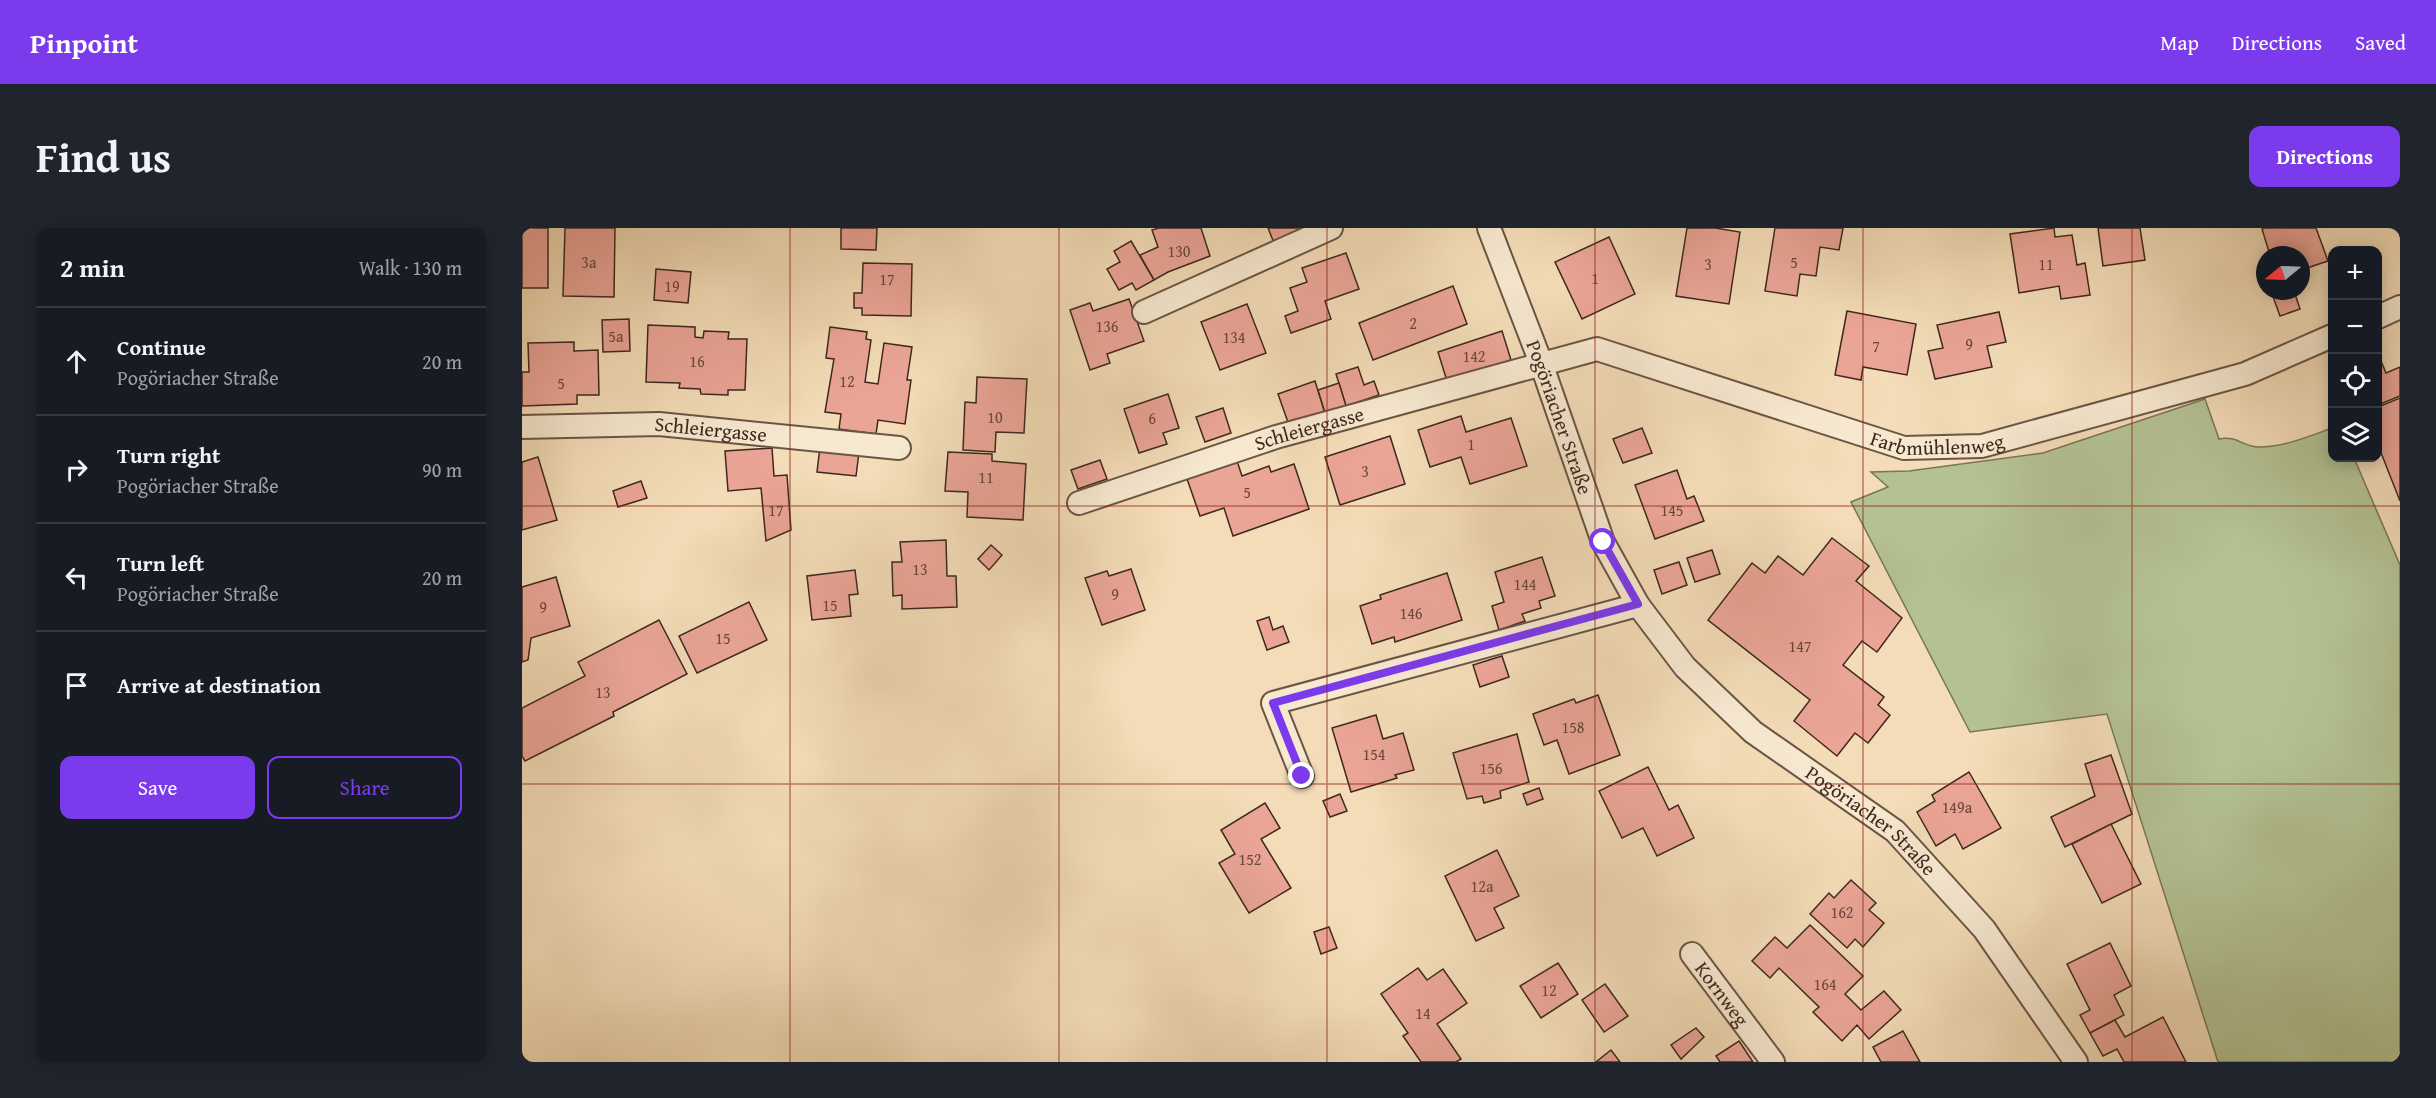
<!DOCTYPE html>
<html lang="en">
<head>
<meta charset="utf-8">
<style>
  :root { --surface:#171b24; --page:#20242c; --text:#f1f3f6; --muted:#9ea1a6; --line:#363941; --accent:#7c3aed }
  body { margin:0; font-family:"Gentium Book Plus",serif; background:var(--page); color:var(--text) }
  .controls { position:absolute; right:18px; top:18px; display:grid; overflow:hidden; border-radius:12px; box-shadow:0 3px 15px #0003 }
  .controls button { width:54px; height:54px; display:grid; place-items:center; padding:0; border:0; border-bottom:2px solid var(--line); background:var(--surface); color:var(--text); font:30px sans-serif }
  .compass { position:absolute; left:1734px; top:18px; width:54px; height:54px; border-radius:50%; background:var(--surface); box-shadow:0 3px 15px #0003; rotate:251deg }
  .stop { position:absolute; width:18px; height:18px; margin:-14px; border:4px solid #7c3aed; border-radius:50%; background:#fff }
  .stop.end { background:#7c3aed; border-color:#fff; box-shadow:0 2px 6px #0008 }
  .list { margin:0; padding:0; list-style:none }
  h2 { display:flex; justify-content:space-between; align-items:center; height:78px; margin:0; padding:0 24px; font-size:26px }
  h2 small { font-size:20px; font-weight:400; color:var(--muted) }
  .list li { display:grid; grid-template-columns:39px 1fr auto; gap:18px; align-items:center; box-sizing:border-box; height:108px; padding:0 24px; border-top:2px solid var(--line) }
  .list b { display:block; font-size:22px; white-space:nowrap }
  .list p { margin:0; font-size:20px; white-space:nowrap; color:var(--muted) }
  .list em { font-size:20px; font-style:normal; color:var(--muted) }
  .actions { display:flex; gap:12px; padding:18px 24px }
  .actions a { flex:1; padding:14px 0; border:2px solid var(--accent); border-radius:12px; text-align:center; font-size:21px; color:var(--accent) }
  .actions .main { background:var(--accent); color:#fff }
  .icon { flex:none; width:33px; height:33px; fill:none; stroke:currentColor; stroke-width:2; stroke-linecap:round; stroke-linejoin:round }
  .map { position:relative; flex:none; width:1878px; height:834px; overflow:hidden; border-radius:12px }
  header { display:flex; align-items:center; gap:36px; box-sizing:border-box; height:84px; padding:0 30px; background:var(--accent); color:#fff }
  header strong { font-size:28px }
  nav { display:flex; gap:33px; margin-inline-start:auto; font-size:21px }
  .intro { display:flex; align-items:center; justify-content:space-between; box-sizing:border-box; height:144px; padding:0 36px }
  h1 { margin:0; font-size:42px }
  .button { padding:15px 27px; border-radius:12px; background:var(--accent); color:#fff; font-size:21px; font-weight:700 }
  main { display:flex; gap:36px; padding:0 36px }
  aside { flex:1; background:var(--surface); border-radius:12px; box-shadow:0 3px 15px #0003 }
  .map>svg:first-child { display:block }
</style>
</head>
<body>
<header>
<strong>Pinpoint</strong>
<nav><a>Map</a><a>Directions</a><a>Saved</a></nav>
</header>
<div class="intro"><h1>Find us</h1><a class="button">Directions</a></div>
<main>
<aside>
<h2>2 min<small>Walk · 130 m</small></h2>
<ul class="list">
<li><svg class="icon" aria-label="ahead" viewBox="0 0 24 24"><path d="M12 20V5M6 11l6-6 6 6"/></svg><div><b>Continue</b><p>Pogöriacher Straße</p></div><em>20 m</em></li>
<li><svg class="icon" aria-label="right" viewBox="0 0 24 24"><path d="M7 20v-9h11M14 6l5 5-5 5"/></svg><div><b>Turn right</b><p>Pogöriacher Straße</p></div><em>90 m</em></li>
<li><svg class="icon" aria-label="left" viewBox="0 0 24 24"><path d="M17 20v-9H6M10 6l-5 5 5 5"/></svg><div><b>Turn left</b><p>Pogöriacher Straße</p></div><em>20 m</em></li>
<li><svg class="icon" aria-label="arrive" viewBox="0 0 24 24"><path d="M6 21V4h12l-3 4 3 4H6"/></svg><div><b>Arrive at destination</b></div></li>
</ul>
<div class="actions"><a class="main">Save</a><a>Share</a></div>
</aside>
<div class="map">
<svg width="1878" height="834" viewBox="0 0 1878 834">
  <rect width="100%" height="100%" fill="#f3dcb7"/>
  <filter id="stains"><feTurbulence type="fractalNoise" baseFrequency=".00333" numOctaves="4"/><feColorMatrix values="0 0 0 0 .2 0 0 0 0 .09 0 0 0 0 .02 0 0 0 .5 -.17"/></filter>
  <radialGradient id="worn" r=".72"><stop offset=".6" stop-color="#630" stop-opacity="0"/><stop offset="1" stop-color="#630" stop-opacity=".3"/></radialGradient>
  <path fill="#b4c293" stroke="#797559" stroke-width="1.5" d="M1683,171L1697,211C1714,207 1722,219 1737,219C1762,219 1788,208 1810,200V230H1832L1878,337V834H1696L1585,486L1448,504L1329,274L1366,259L1349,244L1387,243L1521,225Z"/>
  <g fill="#eba597" stroke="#3e281f" stroke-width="1.5">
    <rect x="0" y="0" width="26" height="60"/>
    <polygon points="43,0 93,0 92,69 41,68"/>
    <polygon points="319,0 355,0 354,22 319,21"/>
    <polygon points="637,0 679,0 688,28 646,44 632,52 618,27 636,19 630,2"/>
    <polygon points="746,0 781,0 782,2 752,15"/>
    <polygon points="1165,0 1193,0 1218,4 1207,76 1154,68"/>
    <polygon points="1253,0 1321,0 1317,22 1298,19 1294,48 1278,46 1275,68 1243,63"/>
    <polygon points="1532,0 1533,9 1550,7 1555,37 1563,35 1568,67 1539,71 1537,58 1497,65 1488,6"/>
    <polygon points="1576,0 1618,0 1623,32 1581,38"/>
    <polygon points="1743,0 1794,0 1806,33 1779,42 1779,27 1748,27 1740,1"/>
    <polygon points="1087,9 1113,66 1060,91 1033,34"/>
    <polygon points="609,13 632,52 614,62 610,55 597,62 585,41 598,34 592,23"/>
    <polygon points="824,25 837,61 803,73 809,91 769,105 763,88 776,83 768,60 785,54 780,40"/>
    <polygon points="341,35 390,36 389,88 340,87 340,80 332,80 332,65 340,65"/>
    <polygon points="134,41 169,44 166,75 132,72"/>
    <polygon points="931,58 945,96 851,132 837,95"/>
    <polygon points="1749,63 1772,63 1778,81 1758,88"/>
    <polygon points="607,71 622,113 585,126 588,135 568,142 548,82 568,75 571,83"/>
    <polygon points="725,76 744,125 698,142 679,94"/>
    <polygon points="1325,83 1394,96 1385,147 1341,139 1339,152 1313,147"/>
    <polygon points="1477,84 1484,114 1465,118 1470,139 1413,151 1406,123 1421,120 1415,97"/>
    <polygon points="107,91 108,123 81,124 80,92"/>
    <polygon points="126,97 173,99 173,109 181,110 182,103 207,104 206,111 225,111 223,162 206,162 206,167 179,166 178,161 157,160 158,155 124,154"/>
    <polygon points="308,99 345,104 344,111 349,112 343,154 356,156 362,115 390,119 385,152 389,152 383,196 356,192 354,206 317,201 319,186 303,184 312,131 304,130"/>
    <polygon points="980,103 989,132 925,153 916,124"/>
    <polygon points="52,114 52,123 76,122 77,167 55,167 55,176 0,178 0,144 7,144 6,115"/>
    <polygon points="1859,133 1864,145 1878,139 1878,168 1856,177 1856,134"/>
    <polygon points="836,139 842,157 852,153 857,167 824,178 814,146"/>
    <polygon points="455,149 505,151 502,205 474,204 473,224 441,222 443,174 454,175"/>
    <polygon points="793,153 803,185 767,197 756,166"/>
    <polygon points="817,155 824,178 803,185 796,162"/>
    <polygon points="646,166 657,200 641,205 645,216 617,225 602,181"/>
    <polygon points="1878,170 1878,273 1856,217 1856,179"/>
    <polygon points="701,180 709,205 683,214 674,189"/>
    <polygon points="939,188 944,204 989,190 1005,238 948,256 939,229 908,239 896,202"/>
    <polygon points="1120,200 1130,225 1101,235 1091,211"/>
    <polygon points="868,208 883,256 818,277 803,229"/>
    <polygon points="298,219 337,224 334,248 295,244"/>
    <polygon points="250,220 252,248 265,247 269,302 244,313 239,260 206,263 203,223"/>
    <polygon points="426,224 470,226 470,233 504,236 501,292 445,289 446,264 423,263"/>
    <polygon points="16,229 35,292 0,302 0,234"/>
    <polygon points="714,230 720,248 747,238 749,244 772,236 787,281 711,308 702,280 678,288 664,248"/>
    <polygon points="578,232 585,251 556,261 549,242"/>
    <polygon points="1155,242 1165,271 1172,268 1182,293 1133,311 1113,257"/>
    <polygon points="119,253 125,270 96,279 91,263"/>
    <polygon points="1310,310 1347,338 1334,353 1380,390 1355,424 1340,413 1321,437 1362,469 1356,477 1368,487 1346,515 1333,505 1315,528 1272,493 1288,472 1186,392 1230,335 1243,345 1256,328 1281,347"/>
    <polygon points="424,312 425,348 434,348 435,379 380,381 380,367 371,368 370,334 380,334 378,314"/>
    <polygon points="469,317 480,327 467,342 456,331"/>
    <polygon points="1190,322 1198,346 1173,354 1165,330"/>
    <polygon points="1020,329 1033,368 1017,373 1019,380 1000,386 1003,393 977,402 970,378 982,374 973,344"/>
    <polygon points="1157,334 1165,357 1140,366 1132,342"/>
    <polygon points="609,341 623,382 580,397 563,350 585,343 587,348"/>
    <polygon points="333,342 336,366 327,367 329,388 290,392 285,348"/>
    <polygon points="925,345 940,392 873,414 872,409 850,416 838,378 859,371 858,367"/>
    <polygon points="34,349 48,398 9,410 6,432 0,434 0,359"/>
    <polygon points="227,374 245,412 175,445 157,408"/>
    <polygon points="747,389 751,402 761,398 767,414 745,422 735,393"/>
    <polygon points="137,392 165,446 91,484 92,488 3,533 0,528 0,480 63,448 56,434"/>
    <polygon points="980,428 987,449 958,459 951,437"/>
    <polygon points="1076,467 1098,527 1047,546 1035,512 1022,517 1011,486 1052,471 1054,475"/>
    <polygon points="854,487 861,511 881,505 892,542 873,547 875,550 829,564 810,500"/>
    <polygon points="995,506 1007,554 978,563 979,570 962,575 960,568 945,571 931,525"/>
    <polygon points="1589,527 1610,586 1543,619 1529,589 1573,568 1563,536"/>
    <polygon points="1126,539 1147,582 1156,577 1172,610 1135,628 1121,600 1100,610 1077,563"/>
    <polygon points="1447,544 1479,600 1441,621 1433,606 1414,618 1395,584 1413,573 1410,567"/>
    <polygon points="1017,560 1021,571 1005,577 1001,566"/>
    <polygon points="818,566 825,583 808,589 801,573"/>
    <polygon points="743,575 758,600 739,611 769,660 727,685 697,635 713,626 699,602"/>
    <polygon points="1589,596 1619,656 1580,675 1550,616"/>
    <polygon points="975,622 997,668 972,680 982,700 954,713 923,648"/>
    <polygon points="1329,652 1354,675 1347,682 1362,695 1341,719 1333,711 1325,720 1288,686 1307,665 1312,670"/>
    <polygon points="1288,697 1341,748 1323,766 1339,782 1362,763 1379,782 1347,811 1335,797 1320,813 1291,784 1297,779 1257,740 1248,750 1230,733 1253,709 1265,720"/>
    <polygon points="807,699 815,720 799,726 792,704"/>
    <polygon points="1588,715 1609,758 1592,767 1602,787 1568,805 1558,787 1568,782 1545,736"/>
    <polygon points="1036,735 1056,766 1019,790 998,758"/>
    <polygon points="896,740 905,752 921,741 945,775 915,796 939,831 934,834 899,834 881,808 886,805 859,766"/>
    <polygon points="1083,756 1106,788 1082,804 1060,772"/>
    <polygon points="1641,789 1664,834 1602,834 1595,821 1581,828 1568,805 1593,792 1603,809"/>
    <polygon points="1174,800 1182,809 1159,831 1149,817"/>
    <polygon points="1381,803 1398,834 1359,834 1351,819"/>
    <polygon points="1217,813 1231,834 1198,834 1194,828"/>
    <polygon points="1089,822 1098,834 1074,834"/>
  </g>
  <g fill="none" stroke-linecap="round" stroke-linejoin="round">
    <g stroke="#6b5545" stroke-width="26">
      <g id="street">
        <path id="s1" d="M967,0L1019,135L1081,314L1116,377L1163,439L1231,504L1373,603L1462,701L1554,834"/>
        <polyline points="622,84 809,0"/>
        <polyline points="1856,89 1878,79"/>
        <path id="s2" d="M0,199L137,196L377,220"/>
        <path id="s3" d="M557,275L754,209L1075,121L1382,220L1460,218L1723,146L1810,108"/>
        <polyline points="780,548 751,475 1116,377"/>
        <path id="s4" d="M1170,726L1251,834"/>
      </g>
    </g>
    <use href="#street" stroke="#f7e8d0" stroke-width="22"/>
  </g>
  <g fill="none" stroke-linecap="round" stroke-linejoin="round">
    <polyline stroke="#7c3aed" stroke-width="8" points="780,548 751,475 1116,376 1081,314"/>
  </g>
  <path fill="none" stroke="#8f2418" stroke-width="1.5" stroke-opacity="0.55" d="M268,0V834M537,0V834M805,0V834M1073,0V834M1341,0V834M1610,0V834M0,278H1878M0,556H1878"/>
  <g text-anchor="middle" stroke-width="5" stroke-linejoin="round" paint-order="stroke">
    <g font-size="16" fill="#69473d">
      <text x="657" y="29">130</text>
      <text x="67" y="40">3a</text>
      <text x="1272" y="40">5</text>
      <text x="1186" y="42">3</text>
      <text x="1524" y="42">11</text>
      <text x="1073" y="56">1</text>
      <text x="365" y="57">17</text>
      <text x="150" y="64">19</text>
      <text x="891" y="101">2</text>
      <text x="585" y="104">136</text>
      <text x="94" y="114">5a</text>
      <text x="712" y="115">134</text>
      <text x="1447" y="122">9</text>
      <text x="1354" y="124">7</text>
      <text x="952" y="134">142</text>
      <text x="175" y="139">16</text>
      <text x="325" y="159">12</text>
      <text x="39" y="161">5</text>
      <text x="473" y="195">10</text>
      <text x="630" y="196">6</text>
      <text x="949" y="222">1</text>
      <text x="843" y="249">3</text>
      <text x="464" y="255">11</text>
      <text x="725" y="270">5</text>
      <text x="254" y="288">17</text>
      <text x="1150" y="288">145</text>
      <text x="398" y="347">13</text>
      <text x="1003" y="362">144</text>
      <text x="593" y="372">9</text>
      <text x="308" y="383">15</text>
      <text x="21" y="385">9</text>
      <text x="889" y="391">146</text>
      <text x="201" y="416">15</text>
      <text x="1278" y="424">147</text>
      <text x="81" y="470">13</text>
      <text x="1051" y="505">158</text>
      <text x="852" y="532">154</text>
      <text x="969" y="546">156</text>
      <text x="1435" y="585">149a</text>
      <text x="728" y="637">152</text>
      <text x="960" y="664">12a</text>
      <text x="1320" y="690">162</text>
      <text x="1303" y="762">164</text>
      <text x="1027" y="768">12</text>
      <text x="901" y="791">14</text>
    </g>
    <g font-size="20" fill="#3e281f" stroke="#f7e8d0">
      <text dy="7" stroke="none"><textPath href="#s1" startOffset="202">Pogöriacher Straße</textPath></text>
      <text dy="7" stroke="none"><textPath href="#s3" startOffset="242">Schleiergasse</textPath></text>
      <text dy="7" stroke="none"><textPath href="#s2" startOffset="189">Schleiergasse</textPath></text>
      <text dy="7" stroke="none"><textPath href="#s3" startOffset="896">Farbmühlenweg</textPath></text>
      <text dy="7" stroke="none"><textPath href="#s1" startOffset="726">Pogöriacher Straße</textPath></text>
      <text dy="7" stroke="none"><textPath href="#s4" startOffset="50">Kornweg</textPath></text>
    </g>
  </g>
  <rect width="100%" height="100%" filter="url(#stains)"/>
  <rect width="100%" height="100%" fill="url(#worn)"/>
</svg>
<div class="controls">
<button>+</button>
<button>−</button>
<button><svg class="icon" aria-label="locate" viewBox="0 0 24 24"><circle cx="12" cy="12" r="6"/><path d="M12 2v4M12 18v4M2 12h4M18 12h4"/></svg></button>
<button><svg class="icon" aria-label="layers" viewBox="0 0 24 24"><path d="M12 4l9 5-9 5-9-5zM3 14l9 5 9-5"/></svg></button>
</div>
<svg class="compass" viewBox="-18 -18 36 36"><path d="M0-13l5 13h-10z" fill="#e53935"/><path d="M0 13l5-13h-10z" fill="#9ea1a6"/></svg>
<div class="stop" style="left:1081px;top:314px"></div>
<div class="stop end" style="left:780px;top:548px"></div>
</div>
</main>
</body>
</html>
